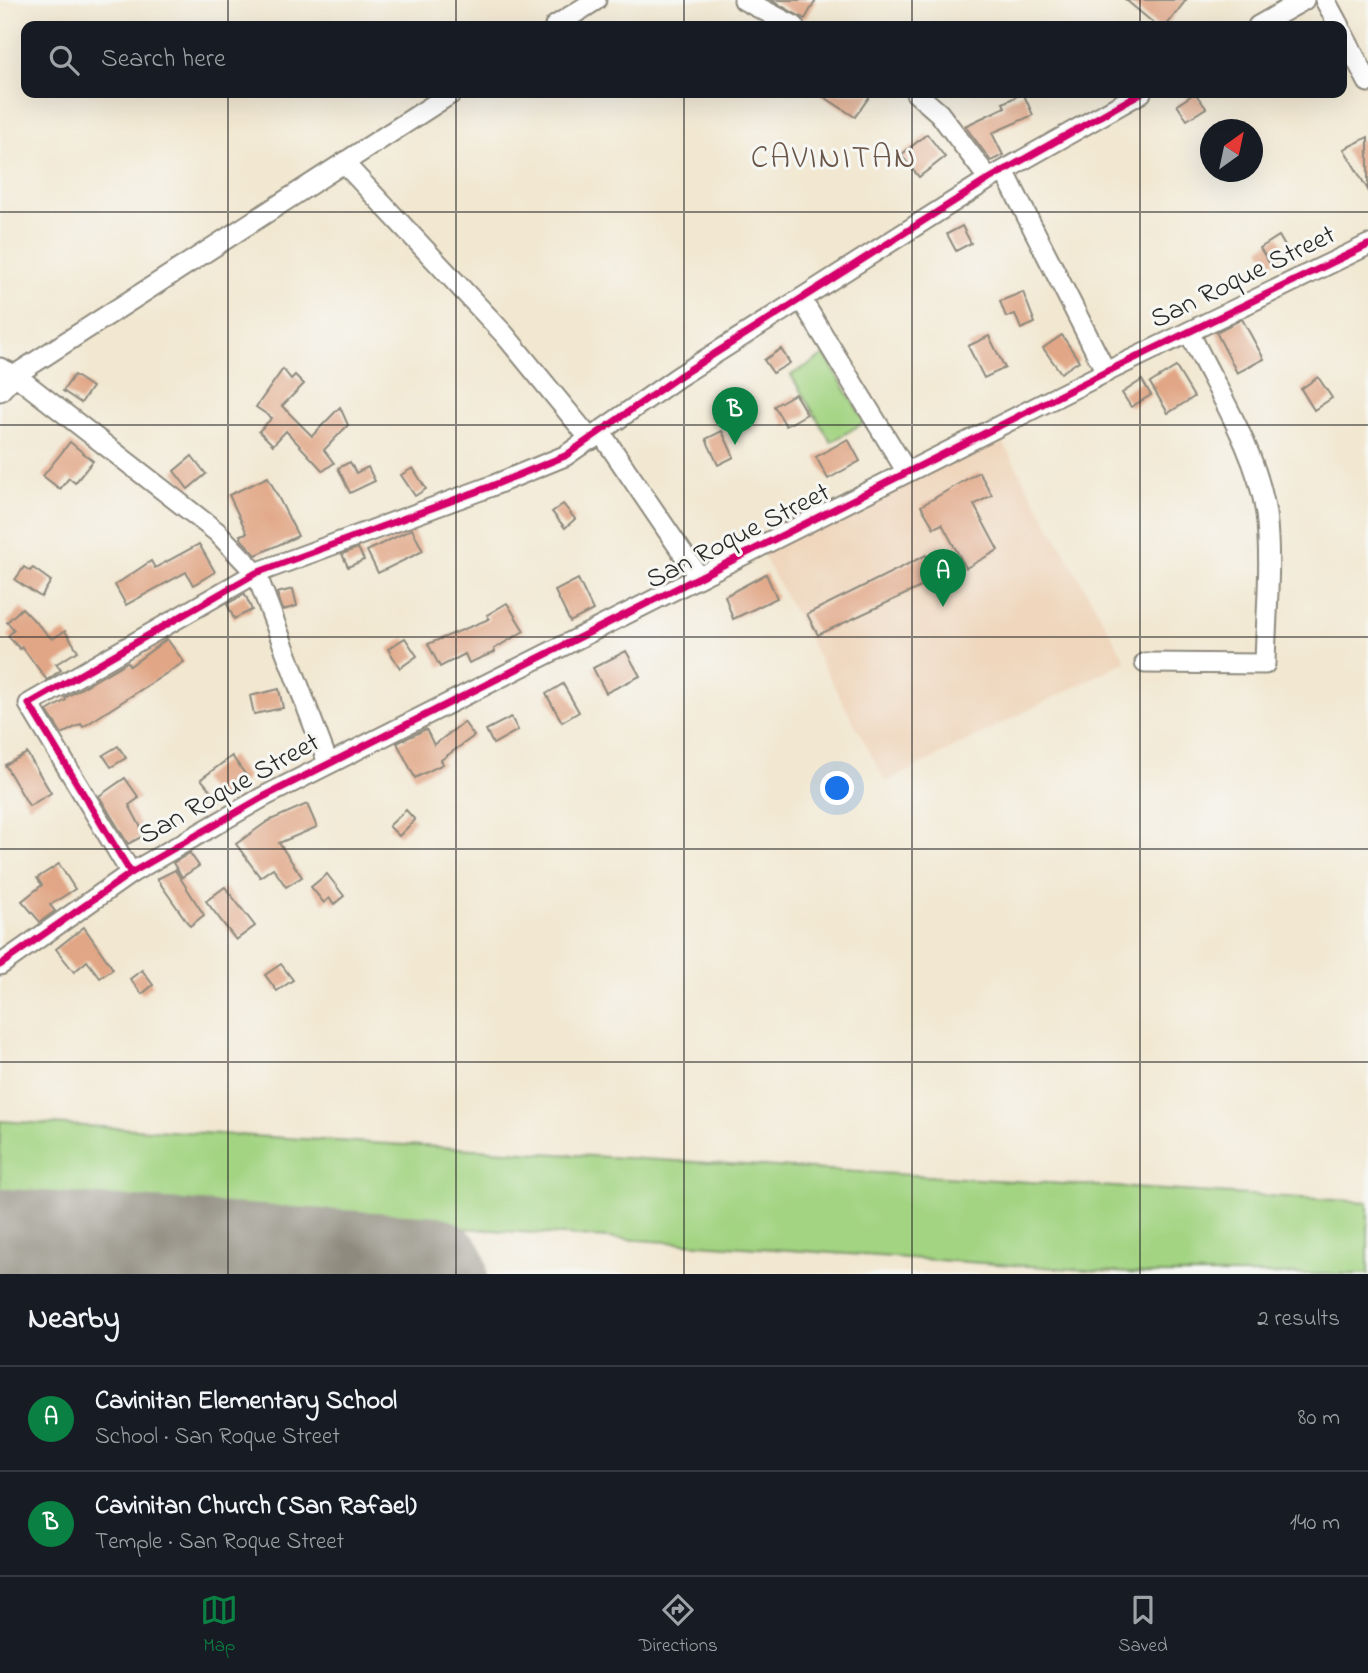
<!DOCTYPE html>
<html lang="en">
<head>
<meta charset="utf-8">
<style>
  :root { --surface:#171b24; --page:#20242c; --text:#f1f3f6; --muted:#9ea1a6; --line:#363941; --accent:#0b8043 }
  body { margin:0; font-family:"Indie Flower",sans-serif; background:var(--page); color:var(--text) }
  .compass { position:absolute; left:1200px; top:119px; width:63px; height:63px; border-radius:50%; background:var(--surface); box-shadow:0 7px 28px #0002; rotate:33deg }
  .you { position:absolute; left:838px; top:789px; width:24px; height:24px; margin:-18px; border:5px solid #fff; border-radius:50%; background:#1a73e8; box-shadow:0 0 0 10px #1a73e833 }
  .badge { display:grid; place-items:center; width:46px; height:46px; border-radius:50%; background:var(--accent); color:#fff; font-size:23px; font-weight:700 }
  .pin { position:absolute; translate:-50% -58px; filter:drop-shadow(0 2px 4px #0008) }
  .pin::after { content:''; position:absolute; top:37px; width:24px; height:21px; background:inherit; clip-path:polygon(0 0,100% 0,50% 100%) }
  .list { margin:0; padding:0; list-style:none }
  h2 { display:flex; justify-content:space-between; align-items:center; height:91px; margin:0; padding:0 28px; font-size:30px }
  h2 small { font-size:23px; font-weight:400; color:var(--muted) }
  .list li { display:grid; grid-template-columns:46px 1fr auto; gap:21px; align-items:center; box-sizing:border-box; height:105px; padding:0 28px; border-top:2px solid var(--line) }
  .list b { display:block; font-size:26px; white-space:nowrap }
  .list p { margin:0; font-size:23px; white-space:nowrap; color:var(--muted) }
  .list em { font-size:23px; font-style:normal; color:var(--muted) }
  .icon { flex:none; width:38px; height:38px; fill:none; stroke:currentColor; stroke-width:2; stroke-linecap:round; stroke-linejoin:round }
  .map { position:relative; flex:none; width:1368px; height:1274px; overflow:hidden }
  .search { position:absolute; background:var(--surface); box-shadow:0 7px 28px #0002; left:21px; right:21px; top:21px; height:77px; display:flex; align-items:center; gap:18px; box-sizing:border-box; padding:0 24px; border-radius:14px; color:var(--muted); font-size:26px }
  .sheet { height:301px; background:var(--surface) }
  nav { display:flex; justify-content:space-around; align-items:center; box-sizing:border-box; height:98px; border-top:2px solid var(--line); background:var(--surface); font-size:19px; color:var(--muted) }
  nav a { display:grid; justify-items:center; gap:4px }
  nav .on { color:var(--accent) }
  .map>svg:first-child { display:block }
</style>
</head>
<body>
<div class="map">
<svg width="1368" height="1274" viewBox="0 0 1368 1274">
  <rect width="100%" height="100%" fill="#f6f6f2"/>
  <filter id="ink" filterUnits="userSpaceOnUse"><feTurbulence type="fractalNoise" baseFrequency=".0143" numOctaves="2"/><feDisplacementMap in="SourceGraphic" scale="14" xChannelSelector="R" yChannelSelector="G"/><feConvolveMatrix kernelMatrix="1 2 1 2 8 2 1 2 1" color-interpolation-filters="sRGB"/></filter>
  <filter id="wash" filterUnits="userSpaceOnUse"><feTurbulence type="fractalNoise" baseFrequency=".00686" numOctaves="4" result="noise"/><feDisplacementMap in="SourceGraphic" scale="28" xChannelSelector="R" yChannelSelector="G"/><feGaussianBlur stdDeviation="1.57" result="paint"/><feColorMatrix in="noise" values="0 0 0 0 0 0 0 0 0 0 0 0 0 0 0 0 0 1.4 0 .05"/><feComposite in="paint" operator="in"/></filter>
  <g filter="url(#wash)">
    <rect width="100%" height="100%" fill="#f2e8d2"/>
    <polygon fill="#efd6bc" points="998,434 1126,661 886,782 762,553"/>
    <g fill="#a3d482" stroke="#678056" stroke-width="2">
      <polygon points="825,355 865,422 831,442 791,375"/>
      <polygon points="0,1121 1368,1202 1368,1274 1144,1274 0,1197"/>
    </g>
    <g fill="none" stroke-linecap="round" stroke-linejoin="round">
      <polyline stroke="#8e8a7e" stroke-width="117" points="0,1247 429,1274"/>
    </g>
    <g id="blocks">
      <g fill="#e1a685">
        <polygon points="771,0 816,0 805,19"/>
        <polygon points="1126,0 1186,0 1166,26 1157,26"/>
        <polygon points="818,93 872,93 855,117"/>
        <polygon points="1023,93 1033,115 992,133 1003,155 991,161 965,126 1005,107 1003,103"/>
        <polygon points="1195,93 1206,108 1187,120 1177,105"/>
        <polygon points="927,134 945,157 919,177 901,155"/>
        <polygon points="1368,137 1368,190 1344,149"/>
        <polygon points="962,226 971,243 956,251 947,234"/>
        <polygon points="1279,236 1289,253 1270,264 1260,248"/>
        <polygon points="1023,292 1035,323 1021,329 1015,314 1006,317 1000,301"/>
        <polygon points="1242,319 1264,359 1237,373 1216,332"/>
        <polygon points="1062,335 1079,361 1061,373 1043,348"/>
        <polygon points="989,336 1005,368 984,378 968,346"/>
        <polygon points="781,349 790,363 773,373 764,360"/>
        <polygon points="1176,367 1194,397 1168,413 1150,383"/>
        <polygon points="283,369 291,379 295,375 304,384 282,406 312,436 340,407 348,425 324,450 334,463 323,471 286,431 273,445 259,431 272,418 256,407"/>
        <polygon points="74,375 92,387 81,403 63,391"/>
        <polygon points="1318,377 1332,398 1314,410 1301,389"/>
        <polygon points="1142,380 1151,395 1131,407 1122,393"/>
        <polygon points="795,394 807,414 786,426 774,406"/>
        <polygon points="722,431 734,457 718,465 706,439"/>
        <polygon points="848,439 860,461 828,479 816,457"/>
        <polygon points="70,442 93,461 75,483 69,478 60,489 43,476"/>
        <polygon points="192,456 206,474 188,489 174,471"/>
        <polygon points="350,462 356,473 368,467 375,481 350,493 338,468"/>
        <polygon points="413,468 426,489 415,496 401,475"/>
        <polygon points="979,472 992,495 974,505 998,550 966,568 942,524 934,528 921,506"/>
        <polygon points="268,477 298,536 256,555 242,540 240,535 247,533 229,495"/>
        <polygon points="563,504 575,519 565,528 552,512"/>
        <polygon points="412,529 423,551 378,573 367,551"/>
        <polygon points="199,544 215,572 193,585 186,572 126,605 115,585 151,561 155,568"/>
        <polygon points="358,548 364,560 348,567 342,554"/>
        <polygon points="926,555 938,579 818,635 807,614"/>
        <polygon points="24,567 30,571 33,568 51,581 41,597 15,580"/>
        <polygon points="766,574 777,598 733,619 725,596"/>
        <polygon points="578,579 593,610 570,622 555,591"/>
        <polygon points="293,589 297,606 283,610 277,593"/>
        <polygon points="245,594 252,610 234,619 227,604"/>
        <polygon points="507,603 524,631 494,649 495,652 469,663 465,654 440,667 428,644 489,619 487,615"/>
        <polygon points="22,608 52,639 65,631 78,651 56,664 61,670 47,680 22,647 20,649 8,636 14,630 7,622"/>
        <polygon points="405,638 417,656 400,668 388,649"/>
        <polygon points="167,639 184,662 83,727 81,724 62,734 47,711 66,700 65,698 127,662 130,666"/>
        <polygon points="626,651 640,676 606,693 593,668"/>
        <polygon points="563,684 579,712 562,722 546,694"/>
        <polygon points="279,689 283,708 254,714 250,696"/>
        <polygon points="511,717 518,730 493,744 486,730"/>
        <polygon points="464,722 474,736 441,760 443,764 415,778 397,743 426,729 434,745"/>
        <polygon points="118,746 126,758 111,767 103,755"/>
        <polygon points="27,753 51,793 29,806 5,765"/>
        <polygon points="232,756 248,778 219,801 201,779"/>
        <polygon points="125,778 139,798 129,805 145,835 128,844 99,796"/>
        <polygon points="307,804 317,827 279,843 302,877 286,887 273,868 260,877 236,844 268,821"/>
        <polygon points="406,810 415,820 399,836 389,826"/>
        <polygon points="190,853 199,866 182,877 173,863"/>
        <polygon points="59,864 75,889 50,905 55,911 40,922 22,901 42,885 37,878"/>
        <polygon points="175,870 204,915 190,926 157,879"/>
        <polygon points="327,874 344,896 334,904 329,898 324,903 311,887"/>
        <polygon points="225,887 255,926 236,940 206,901"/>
        <polygon points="84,927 113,969 100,978 87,961 74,972 56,949"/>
        <polygon points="281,964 293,980 277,991 265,975"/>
        <polygon points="142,970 153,985 142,994 130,979"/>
      </g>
    </g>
  </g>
  <g filter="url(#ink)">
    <use href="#blocks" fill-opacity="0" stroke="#8e8a7e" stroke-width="2"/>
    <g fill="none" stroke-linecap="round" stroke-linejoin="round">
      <g stroke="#8e8a7e" stroke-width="23">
        <g id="street">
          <polyline points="744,0 794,26"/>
          <polyline points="1325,0 1339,26"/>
          <polyline points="555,26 596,0"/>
          <polyline points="1258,26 1304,0"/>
          <polyline points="1342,32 1368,82"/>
          <polyline points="916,93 939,113 989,179"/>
          <polyline points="344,163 504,334 591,440"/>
          <polyline points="1004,171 1106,372"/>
          <polyline points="801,299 907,472"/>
          <polyline points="0,368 15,375 217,532 256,573 328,763"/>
          <polyline points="0,391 15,375 452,93"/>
          <polyline points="601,433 699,577"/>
          <path d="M1145,663L1265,664C1266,615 1272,563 1266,514C1257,451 1216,389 1189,332"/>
          <polyline points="131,873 29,704 256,573 489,487 565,456 678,377 989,179 1141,93"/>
          <polyline points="0,965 131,873 263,797 1106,372 1368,245"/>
        </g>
      </g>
      <use href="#street" stroke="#fff" stroke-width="19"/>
      <g stroke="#f6f6f2" stroke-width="11">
        <g id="cycleway">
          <polyline points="131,873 29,704 256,573 489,487 565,456 678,377 989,179 1141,93"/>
          <polyline points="0,965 131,873 263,797 1106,372 1368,245"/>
        </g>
      </g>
      <use href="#cycleway" stroke="#d6006c" stroke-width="7"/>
    </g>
  </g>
  <path fill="none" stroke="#2b2b2b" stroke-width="2" stroke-opacity="0.55" d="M228,0V26M456,0V26M684,0V26M912,0V26M1140,0V26M228,93V1274M456,93V1274M684,93V1274M912,93V1274M1140,93V1274M0,212H1368M0,425H1368M0,637H1368M0,849H1368M0,1062H1368"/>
  <g text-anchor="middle" stroke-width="6" stroke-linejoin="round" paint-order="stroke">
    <g font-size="28" fill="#2b2b2b" stroke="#f6f6f2">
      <text transform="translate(1242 275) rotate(-26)" y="10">San Roque Street</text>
      <text transform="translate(737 534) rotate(-27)" y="10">San Roque Street</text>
      <text transform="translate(228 787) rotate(-29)" y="10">San Roque Street</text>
    </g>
    <g font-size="32" letter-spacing="2" fill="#6b564a" stroke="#f6f6f2">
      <text x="834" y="167">CAVINITAN</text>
    </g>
  </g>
</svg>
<svg class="compass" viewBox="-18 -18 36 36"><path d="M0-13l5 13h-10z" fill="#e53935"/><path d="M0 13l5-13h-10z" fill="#9ea1a6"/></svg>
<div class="you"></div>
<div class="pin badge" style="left:943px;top:607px">A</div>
<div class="pin badge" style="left:735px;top:445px">B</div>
<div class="search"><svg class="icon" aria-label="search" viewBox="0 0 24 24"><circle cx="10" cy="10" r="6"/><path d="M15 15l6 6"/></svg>Search here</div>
</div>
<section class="sheet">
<h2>Nearby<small>2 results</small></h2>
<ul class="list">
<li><span class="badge">A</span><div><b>Cavinitan Elementary School</b><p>School · San Roque Street</p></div><em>80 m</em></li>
<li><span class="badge">B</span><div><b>Cavinitan Church (San Rafael)</b><p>Temple · San Roque Street</p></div><em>140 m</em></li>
</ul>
</section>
<nav>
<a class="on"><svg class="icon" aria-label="map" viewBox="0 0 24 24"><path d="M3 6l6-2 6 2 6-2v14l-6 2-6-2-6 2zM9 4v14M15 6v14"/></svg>Map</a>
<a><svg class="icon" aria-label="directions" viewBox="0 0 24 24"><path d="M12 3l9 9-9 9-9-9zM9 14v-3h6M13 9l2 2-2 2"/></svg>Directions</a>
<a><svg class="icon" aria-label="saved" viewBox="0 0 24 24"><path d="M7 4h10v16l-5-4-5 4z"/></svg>Saved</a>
</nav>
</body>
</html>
